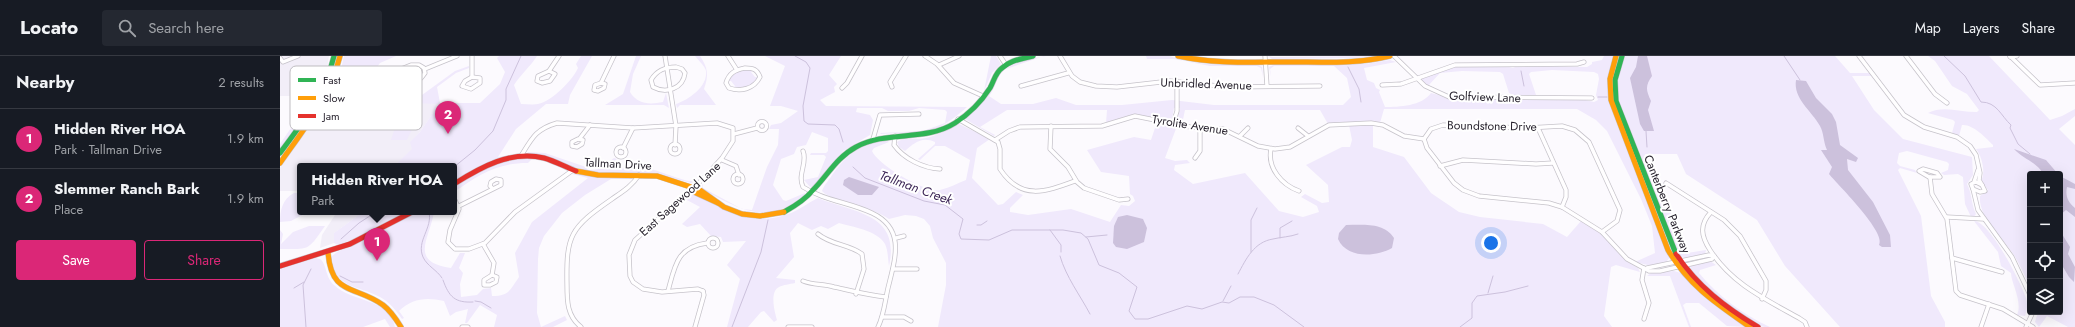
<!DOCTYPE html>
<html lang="en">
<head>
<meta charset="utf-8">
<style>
  :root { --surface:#171b24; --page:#242831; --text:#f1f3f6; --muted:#9ea1a6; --line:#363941; --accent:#db2777 }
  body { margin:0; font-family:Jost,sans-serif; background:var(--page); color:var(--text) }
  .controls { position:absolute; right:12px; bottom:12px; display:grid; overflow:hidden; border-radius:4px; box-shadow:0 4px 16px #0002 }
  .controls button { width:36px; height:36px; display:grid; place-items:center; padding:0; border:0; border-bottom:1px solid var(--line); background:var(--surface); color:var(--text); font:20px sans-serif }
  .you { position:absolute; left:1211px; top:187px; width:14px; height:14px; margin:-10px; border:3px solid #fff; border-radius:50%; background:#1a73e8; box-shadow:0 0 0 6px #1a73e833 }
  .badge { display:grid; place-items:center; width:26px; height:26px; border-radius:50%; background:var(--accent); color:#fff; font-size:13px; font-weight:700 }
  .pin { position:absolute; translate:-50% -33px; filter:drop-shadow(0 1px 2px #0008) }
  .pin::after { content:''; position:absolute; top:21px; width:14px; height:12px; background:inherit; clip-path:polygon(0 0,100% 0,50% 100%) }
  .popup { position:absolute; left:17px; top:107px; width:160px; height:52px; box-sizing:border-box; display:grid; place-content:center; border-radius:4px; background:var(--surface); filter:drop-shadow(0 1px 3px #0005); font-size:13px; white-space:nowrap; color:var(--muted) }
  .popup b { font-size:15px; color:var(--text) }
  .popup::after { content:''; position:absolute; left:50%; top:100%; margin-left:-8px; border:8px solid transparent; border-top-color:var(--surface) }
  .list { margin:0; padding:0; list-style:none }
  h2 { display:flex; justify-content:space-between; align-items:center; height:52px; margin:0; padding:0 16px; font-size:17px }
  h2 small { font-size:13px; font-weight:400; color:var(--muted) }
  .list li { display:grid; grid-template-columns:26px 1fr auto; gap:12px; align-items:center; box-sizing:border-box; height:60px; padding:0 16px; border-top:1px solid var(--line) }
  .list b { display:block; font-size:15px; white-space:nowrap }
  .list p { margin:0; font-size:13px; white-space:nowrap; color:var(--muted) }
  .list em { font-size:13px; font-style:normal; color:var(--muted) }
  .actions { display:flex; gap:8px; padding:12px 16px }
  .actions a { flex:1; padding:9px 0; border:1px solid var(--accent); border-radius:4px; text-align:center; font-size:14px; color:var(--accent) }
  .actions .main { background:var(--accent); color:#fff }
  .icon { flex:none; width:22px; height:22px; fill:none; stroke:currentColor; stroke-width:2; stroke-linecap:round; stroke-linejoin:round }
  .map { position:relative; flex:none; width:1795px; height:271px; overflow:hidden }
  header { display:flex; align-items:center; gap:24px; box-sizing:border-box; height:56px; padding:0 20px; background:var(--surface); border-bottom:1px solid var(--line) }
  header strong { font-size:19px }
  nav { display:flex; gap:22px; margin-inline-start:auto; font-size:14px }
  .search { width:280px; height:36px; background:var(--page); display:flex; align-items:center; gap:10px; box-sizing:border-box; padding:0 14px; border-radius:4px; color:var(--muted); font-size:15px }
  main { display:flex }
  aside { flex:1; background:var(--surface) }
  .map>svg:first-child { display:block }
</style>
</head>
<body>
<header>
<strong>Locato</strong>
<div class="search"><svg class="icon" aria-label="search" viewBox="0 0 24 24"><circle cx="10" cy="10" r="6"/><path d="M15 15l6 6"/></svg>Search here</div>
<nav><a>Map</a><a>Layers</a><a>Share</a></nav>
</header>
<main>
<aside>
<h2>Nearby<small>2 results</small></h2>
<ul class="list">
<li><span class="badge">1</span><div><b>Hidden River HOA</b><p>Park · Tallman Drive</p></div><em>1.9 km</em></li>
<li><span class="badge">2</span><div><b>Slemmer Ranch Bark</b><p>Place</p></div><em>1.9 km</em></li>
</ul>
<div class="actions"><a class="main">Save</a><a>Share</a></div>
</aside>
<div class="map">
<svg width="1795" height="271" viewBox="0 0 1795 271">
  <rect width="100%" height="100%" fill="#fcfafe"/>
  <g fill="#f2eef8">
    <polygon points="0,0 49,0 45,25 37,40 0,40"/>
    <polygon points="44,47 160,47 140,76 131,86 133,93 114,110 20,110 20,135 0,135 0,112"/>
    <polygon points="57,156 83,156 54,177 54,187 40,192 42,179"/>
  </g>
  <g fill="#f0e9fc">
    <polygon points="64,0 116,0 100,7 71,47 44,47 59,22"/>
    <path d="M219,0H257C250,11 241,18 234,29L241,48C247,48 253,49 258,48C272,45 292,25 298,12L296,8L301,0H312L290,39L288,48H266L236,73L218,101L238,98C208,104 198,111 174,127V110H114L132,93L130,86L140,76L159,48L131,47L175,15L189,10V12L176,17L157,31L160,47H200L220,28L225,16L217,2Z"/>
    <path d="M356,0H361L353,18L350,36C357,48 369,49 383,46L386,37L389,52L384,49H325L343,38Z"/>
    <path d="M415,0H420C428,12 429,19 424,33L436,49H400L397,52L396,48C408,44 428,31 426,15C425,10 418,4 415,0Z"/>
    <path d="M485,0H561L549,19L557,28L554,31L555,36L540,44L546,50L687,51C651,83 645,74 601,78L600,77L643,75L665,67L667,56L665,54L639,52L629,55H608L602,52H577L576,56L590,59L593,64L590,79L563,95L536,130L530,131L524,124L538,121L546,101L544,99H530L531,97H546L548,95V82L532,76L526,89L517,91L514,98L501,103L493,129L503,144L506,145L525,137V141C483,170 460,153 420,132L423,128V132L462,153L472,154L487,111L498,89L499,73H489L491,69L501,67L518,55L501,50H490L505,10Z"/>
    <polygon points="711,0 716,0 721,8 712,17 704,35"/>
    <path d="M764,0H766C753,3 728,6 720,18C715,26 715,33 709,40L721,48H753L776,42L796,49H842L892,44L934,49H1063L1071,41L1067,22L1054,10H994L990,13L991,21L989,11L993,9L1085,8L1110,4L1116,6L1084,12L1087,24L1094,27L1096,32L1100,34L1099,36L1105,51C1119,51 1142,50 1151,37L1179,44L1222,43L1230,46L1234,43H1301L1314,46L1318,44L1316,39L1319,23L1318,18L1314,16L1272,14L1251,16L1249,18L1256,39L1235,40L1229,37L1223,18L1220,16L1182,15L1160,17L1148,30L1141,25V22L1174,11L1182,10H1225L1233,12L1237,10L1307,11L1312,8V6L1322,4L1324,0H1334L1328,25V36L1390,201L1387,205L1388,207L1372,210L1355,206L1375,197L1372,170L1361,143L1327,75L1316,64L1297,53H1104L1100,67L1089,65L1048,68L1040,54H905L902,68L897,65L900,52H894L892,63L889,65L854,59L826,67L827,54H727L700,71L715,79L714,80L685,63L684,62L712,35L718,19L723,14Z"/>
    <polygon points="866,0 890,0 904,5 926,8 978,9 982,11 983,21 981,12 977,10 930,10 894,3 867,3"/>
    <polygon points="988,0 993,1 1098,0 1079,2 992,3"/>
    <path d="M1344,0H1555L1570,17H1590L1592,20H1572L1594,54L1623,83L1692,101L1693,119L1687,128C1692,137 1691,148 1696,158L1694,161H1691L1685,148L1683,121L1678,118L1664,119L1661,117L1668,114L1669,108L1667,106L1627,95L1619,97L1617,107L1620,110L1635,114L1637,117L1620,112L1618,114L1641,160L1651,240L1665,266V271H1560L1505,210L1477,164L1406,118L1397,98H1365L1372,118L1378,121L1377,127L1384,133L1379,145L1390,151L1392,168L1403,195L1407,197L1426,194L1425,198L1405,202L1397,199L1339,50L1335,32Z"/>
    <path d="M1648,0H1709L1770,64L1782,60L1795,53V60L1779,73L1795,89V271H1788L1767,260L1759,271L1755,266L1758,256H1780V118H1750V231C1745,220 1740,209 1734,199C1723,182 1698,162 1700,140L1708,134L1701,125C1706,117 1702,100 1696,93L1713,91V89C1706,82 1693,68 1682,69L1679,80L1672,77L1675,66L1673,64L1648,57C1663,49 1679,56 1697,56L1699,54L1687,38L1672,30L1655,5Z"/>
    <polygon points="131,10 140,11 144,14 143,18 136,26 135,24 123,30 111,28 111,21 119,15 119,17"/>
    <path d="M461,13L474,14L471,16L475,21H478C473,33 463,32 452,32L455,30L451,25H448L449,21Z"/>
    <polygon points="16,40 37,40 0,94 0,88 20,59"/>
    <path d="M104,51L121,54L130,60L133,71L127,84H111L115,72C106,51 76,68 62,73L54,67L86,53Z"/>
    <path d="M877,66L897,70L885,102L895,105L907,104L910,107L895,109L894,114L913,128L965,117L999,155L1023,161L1039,156L1037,150L1021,141L1025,138L1042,147L1049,146L1048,129L1026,109L1062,91H1070L1072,84L1069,69H1093V91L1124,101L1151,137L1179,156L1200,161L1263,168L1287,181L1301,165L1322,178L1345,204L1358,212L1360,216L1336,209L1331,211L1324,260L1332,271H658L666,229V207L653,182L650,170L644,163L636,160L625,159L609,163C591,150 553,147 542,135C544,129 549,124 552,119C568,97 580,89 606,84L609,86L594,92L592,95C598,109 645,137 660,134C669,132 678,127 686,124L690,104L665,90H655L640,104L638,103L655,88V86C642,80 634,87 625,95L619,91L617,86C625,80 637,84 646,82C660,79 669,71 679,68L710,83L697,92L692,122L718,149L723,148L736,136L743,139L730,152V156L748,159L791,153L830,166L841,149L849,150L855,145L853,140L850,138L849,120L821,116L807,94L854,81L871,84Z"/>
    <path d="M247,96L265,97L306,111L308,114C320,115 325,109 334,102L337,103L325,113C338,113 353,111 366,112C380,114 405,127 416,125L411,127L388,121L310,116L250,98Z"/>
    <path d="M242,102L252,103L248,107C216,107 199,119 174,136V130C196,116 216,105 242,102Z"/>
    <path d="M296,117L351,121L352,123H331L305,139L282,157L264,180L259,192L258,203L257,257L261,271L285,260L287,264L273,271H214L217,259L200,249L187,267H185L188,253L176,256L170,260L164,245C147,241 132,242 119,255L124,262L122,263C116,254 109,246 100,241C78,229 53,233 52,200L57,196L86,183L135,156H154C150,182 128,206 171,212L180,197H185L179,212L183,217L180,228L181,241L197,239L203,233L211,232L212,240C229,240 230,234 239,221L235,197L252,166L308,122L292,118Z"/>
    <path d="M14,137H20V156H28L11,165L0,166C0,155 2,143 14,137Z"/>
    <path d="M412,138H416C448,156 473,172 511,157C521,153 529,146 538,142C574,157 621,157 609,210C608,204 608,194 605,188C597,174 572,171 559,167L548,173L541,170L532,174L518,167L510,177L514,201L496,222L515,224V227C510,228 503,229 499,231C489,236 495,257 497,264L494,266L484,255L481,256L468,271H447L460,223L447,209L466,185L443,186L441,181L431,180L420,168L407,171L402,168L420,151L405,143Z"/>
    <polygon points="83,156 126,156 77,182 58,189 54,187 54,177"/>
    <path d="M1694,165C1710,165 1741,227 1746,242C1748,248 1747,254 1745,260L1737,259C1743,246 1731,227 1731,217L1721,210L1718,196Z"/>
    <path d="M29,170H45C27,195 31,193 0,193V174L3,178L1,188L13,176Z"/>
    <path d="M36,202L40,203C47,208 45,221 54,229C71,246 109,242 115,271H110L105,263L83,271H0V212Z"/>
    <path d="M1430,205L1436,209L1420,214L1419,217C1438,240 1462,258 1490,271C1486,271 1483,271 1480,270C1465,265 1411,225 1410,209Z"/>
    <polygon points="1394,215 1401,217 1435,249 1467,271 1447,270 1419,247 1406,247 1403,249 1411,271 1409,271 1390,220 1367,220 1371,217"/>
  </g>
  <g fill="#ccc1dc">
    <path d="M1358,0H1367L1372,20C1365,30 1366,34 1371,45L1368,54L1374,75H1364L1360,68L1350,22L1356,11Z"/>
    <path d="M1516,24L1526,25L1536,42L1552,58L1556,66L1560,89L1578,102L1576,106L1567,103L1568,114L1593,146L1610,179L1611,191H1602L1599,189C1607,177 1559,130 1549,118L1552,111L1541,94H1547C1543,85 1544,77 1540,70C1532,55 1513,43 1516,24Z"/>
    <path d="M1734,93L1766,104L1778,118H1763C1757,106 1743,103 1734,93Z"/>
    <path d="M1780,120L1795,128V133L1787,131C1785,140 1788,146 1795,152V161L1786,154L1780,159L1782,178L1790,191L1788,198L1795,211L1794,226L1789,221L1780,206Z"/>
    <polygon points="569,121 599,131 592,139 578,139 563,129 564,124"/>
    <polygon points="847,159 863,163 867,172 864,186 847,193 836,191 833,187 834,170 838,161"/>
    <path d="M1066,169C1082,169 1104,166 1114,182L1112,192C1096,201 1067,203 1058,183L1059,177Z"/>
  </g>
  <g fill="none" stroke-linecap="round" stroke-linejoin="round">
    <g stroke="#ccc1dc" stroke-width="1">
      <polyline points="515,0 526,6 530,12 523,50 524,65 528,68 555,69 559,73 563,86"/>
      <polyline points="1504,0 1520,24"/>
      <path d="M1664,0L1685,20L1701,46C1717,46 1721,60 1731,69L1730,72L1738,88L1750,98"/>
      <polyline points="1068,11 1079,33 1081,46"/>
      <polyline points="1241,15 1244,30"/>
      <polyline points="1318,41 1327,41"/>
      <polyline points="1366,75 1367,91"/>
      <polyline points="174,111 195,94 213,75 226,44 226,33 241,0"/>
      <polyline points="573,111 585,122 644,145 665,149 683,163 679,178 681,183 709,184 732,174 783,174 801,177 808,183 819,209 839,217 857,231 849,255 855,263 868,263 907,250 922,253 942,246 949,247 960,241 974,241 994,249 1024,271"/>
      <path d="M149,156C153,172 136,185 143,201C147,210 157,214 162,222"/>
      <polyline points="697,169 701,169 707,165"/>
      <polyline points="770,174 781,189 781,196"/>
      <polyline points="806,181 827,179"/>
      <polyline points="1000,182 1000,172 1012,165"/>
      <polyline points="61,183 79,167 96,156"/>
      <polyline points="971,196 971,164 977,152"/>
      <path d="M780,200C786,221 800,239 810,258"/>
      <path d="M958,218C966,203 974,186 993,183C1001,181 1010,181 1018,178"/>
      <polyline points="60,220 72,226 83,226"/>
      <path d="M163,224C169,241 175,247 193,246"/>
      <polyline points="14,232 24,226"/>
      <polyline points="1208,237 1213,220"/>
      <polyline points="195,245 201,246 211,252"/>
      <polyline points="943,245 951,230"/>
      <polyline points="26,271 23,229 31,213"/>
      <polyline points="452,271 481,196 488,164"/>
      <polyline points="1180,271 1192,262 1192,247 1197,240 1225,236 1248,230"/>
    </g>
    <g stroke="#c6c3ca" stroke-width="5">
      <g id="street">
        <polyline points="192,0 192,21"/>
        <polyline points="385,0 396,70 395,89"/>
        <polyline points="448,0 457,14"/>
        <polyline points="645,0 657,8 674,27 703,40"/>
        <polyline points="720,0 726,9"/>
        <polyline points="780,0 792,20 800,26 816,30 837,31 890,25 949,31 1040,30"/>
        <polyline points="985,0 987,30"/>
        <polyline points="1114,0 1145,30 1169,41 1312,42"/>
        <polyline points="1579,0 1624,59 1644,71 1677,81 1690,90 1696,99 1700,117 1699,124 1702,129"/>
        <polyline points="1626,0 1655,38 1667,47"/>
        <polyline points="1730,0 1760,29 1795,27"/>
        <polyline points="1730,1 1737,0"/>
        <polyline points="0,2 3,6 18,0"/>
        <path d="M131,9H139L144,12L145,17C137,29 124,35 110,29L109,24L116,15Z"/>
        <polyline points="659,9 679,0"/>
        <path d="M396,11L402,13L405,17C403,33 386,38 373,31L371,24C377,14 385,11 396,11Z"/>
        <path d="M465,12C473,12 477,13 480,21C474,33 461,36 449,32L446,27C449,17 455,14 465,12Z"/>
        <polyline points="145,13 177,0"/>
        <polygon points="269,15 275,18 270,25 262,27 257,25 258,20"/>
        <polyline points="269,15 279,0"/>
        <polygon points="192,21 200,22 200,27 191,33 182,30 185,25"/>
        <polygon points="321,27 325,28 324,32 318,35 314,34 315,29"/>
        <polyline points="321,27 334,0"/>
        <polyline points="1102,29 1121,28 1175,9 1297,8 1304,6"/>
        <polyline points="741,30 788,17"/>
        <polyline points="612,31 610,26 626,0"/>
        <polyline points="562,32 567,27 582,0"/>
        <path d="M678,63L718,86L720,93V113C741,145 765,136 795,125"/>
        <circle cx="482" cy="70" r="4.5"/>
        <polyline points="893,68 897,55 897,25"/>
        <polyline points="771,70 770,93 788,111 797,126 804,132 839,144 848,143"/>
        <polyline points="1018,72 1028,80"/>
        <polyline points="1258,72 1286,134 1286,141 1282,151"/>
        <polyline points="454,78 477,72"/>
        <path d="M615,80L614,89C624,103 643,112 660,113"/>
        <polyline points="960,80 968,72"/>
        <polyline points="300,82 310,69"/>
        <polygon points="298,83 303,84 302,88 297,91 292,90 292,86"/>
        <polyline points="593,83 600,59 639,58"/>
        <polyline points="1144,83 1147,92 1174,127 1183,134 1199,140 1269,147 1282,151 1322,176 1347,203 1369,215 1380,215 1432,203 1434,200"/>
        <polyline points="1144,83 1151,73 1163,69 1247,72 1282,70 1295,74 1309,86 1340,154 1337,165 1322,176"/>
        <polyline points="715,84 729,75 740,71 822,70 855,60 910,71 943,73 978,90 995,93 1010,91 1049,69 1091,67 1103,69 1124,80 1144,83"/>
        <circle cx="395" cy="93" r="5"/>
        <circle cx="341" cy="96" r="5"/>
        <polyline points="343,92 353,72"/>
        <path d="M991,93C987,112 1002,129 1019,135"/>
        <path d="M523,95C528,107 517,118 523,131C545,145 569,146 592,157C626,173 615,203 608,232C605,245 604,259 598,271"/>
        <path d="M241,100C252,82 256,73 277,67L353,72L437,67L453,72V85L442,102L424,122L355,184L349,199L350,220L353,226L363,233L382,236L418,233L423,235"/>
        <polyline points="915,102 920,95 920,71"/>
        <polyline points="442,104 456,110 459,119"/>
        <polyline points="1160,110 1183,104 1256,108 1273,107"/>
        <polygon points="1643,113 1657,117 1660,121 1649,121 1639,115"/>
        <circle cx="458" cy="123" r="5"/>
        <polyline points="1650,121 1652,138 1667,163 1676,235 1680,239 1723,253 1753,271"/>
        <polyline points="1694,126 1698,114"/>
        <polygon points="1696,126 1702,129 1705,135 1700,136 1693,133 1691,128"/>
        <polyline points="1386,127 1444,164 1460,180 1486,225 1486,234 1482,243"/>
        <polyline points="1693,133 1698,154 1732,201 1750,239"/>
        <polyline points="174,142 179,153 170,174 168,186 175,193 189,193 205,187 235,156 293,114"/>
        <polyline points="179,150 221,129 221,124 216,123 211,126 210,130 212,132"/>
        <path d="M1431,156C1419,169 1421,180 1430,194C1452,228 1485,243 1519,262L1525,266L1527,271"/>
        <polyline points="1667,161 1704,163"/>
        <path d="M538,178C551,189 569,188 582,198L584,213L576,238"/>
        <circle cx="433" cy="187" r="5"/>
        <polyline points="616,182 624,180"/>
        <polyline points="203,188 214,207 212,219"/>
        <polyline points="1672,202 1722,216"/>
        <polyline points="1364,212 1362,224 1369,247 1364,263"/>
        <polyline points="1367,212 1429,199 1434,200"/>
        <polyline points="613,213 637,213"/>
        <polygon points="212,219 217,221 216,226 210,229 204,229 204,224"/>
        <path d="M523,225C533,229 543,228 554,231C573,235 586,239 606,241"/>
        <path d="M388,235C395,209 397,191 427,187"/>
        <polyline points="602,261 624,261 631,265"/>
        <polyline points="182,271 188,271"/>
        <path d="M301,271C287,260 287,245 287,229C286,179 290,172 332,143C342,136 352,130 359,119"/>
        <polyline points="415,271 424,239 423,235"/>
        <polyline points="508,271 532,271"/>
        <polyline points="1701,271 1709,248"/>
        <polyline points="1746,271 1753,256"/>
      </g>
    </g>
    <g stroke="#c6c3ca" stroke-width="6">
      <g id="fast">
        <polyline points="1342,0 1335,24 1336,45 1396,198"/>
        <path d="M0,97C23,66 45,38 54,0"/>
        <path d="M504,156C515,150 525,144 533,134C547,120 557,101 576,91C607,74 645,86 675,67C689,58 701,46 710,32C714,25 715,17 722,12C730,4 742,3 753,0"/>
      </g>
    </g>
    <g stroke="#c6c3ca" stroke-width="6">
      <g id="slow">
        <path d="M898,0C935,8 972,6 1010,6C1044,6 1077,8 1110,0"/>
        <path d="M1336,0L1330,23L1331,44L1388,194C1409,230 1437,248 1470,271"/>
        <path d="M0,107C24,73 50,41 60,0"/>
        <polyline points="296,115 318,119 377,120 420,134 444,151 462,158 480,160 504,156"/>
        <polyline points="413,132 414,136 438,147"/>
        <path d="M48,196C51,240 75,229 103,249C111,255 116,263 121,271"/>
      </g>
    </g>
    <g stroke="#c6c3ca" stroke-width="6">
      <g id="jam">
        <path d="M174,128C201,111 231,94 264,102C275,105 285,111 296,115"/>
        <path d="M1396,198C1417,230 1446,252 1478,271"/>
        <polyline points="0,210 70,188 132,156"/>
      </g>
    </g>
    <use href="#street" stroke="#fffeff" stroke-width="3.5"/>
    <use href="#fast" stroke="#30b455" stroke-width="5"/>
    <use href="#slow" stroke="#ff9f0a" stroke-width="5"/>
    <use href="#jam" stroke="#e5322d" stroke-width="5"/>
  </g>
  <g text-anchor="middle" stroke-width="4" stroke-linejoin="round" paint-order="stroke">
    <g font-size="12" fill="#29242f" stroke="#fff">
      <text transform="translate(926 28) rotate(2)" y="4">Unbridled Avenue</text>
      <text transform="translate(1205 41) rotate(2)" y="4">Golfview Lane</text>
      <text transform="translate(910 69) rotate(9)" y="4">Tyrolite Avenue</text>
      <text transform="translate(1212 70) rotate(1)" y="4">Boundstone Drive</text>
      <text transform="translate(338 108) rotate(3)" y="4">Tallman Drive</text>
      <text transform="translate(400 143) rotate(-42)" y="4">East Sagewood Lane</text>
      <text transform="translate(1387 148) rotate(68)" y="4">Canterberry Parkway</text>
    </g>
    <g font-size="13" font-style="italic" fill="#3d2757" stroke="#fff">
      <text transform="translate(636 131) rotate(20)" y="5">Tallman Creek</text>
    </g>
  </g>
  <rect x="10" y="10" width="132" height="64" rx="6" fill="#fff" stroke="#bfbdc1" stroke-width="1"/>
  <rect x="18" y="22" width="18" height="4" fill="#30b455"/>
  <rect x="18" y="40" width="18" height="4" fill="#ff9f0a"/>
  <rect x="18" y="58" width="18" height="4" fill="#e5322d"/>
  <g font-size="11" fill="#29242f">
    <text x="43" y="28">Fast</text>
    <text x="43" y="46">Slow</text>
    <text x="43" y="64">Jam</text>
  </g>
</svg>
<div class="controls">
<button>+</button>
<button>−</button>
<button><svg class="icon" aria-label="locate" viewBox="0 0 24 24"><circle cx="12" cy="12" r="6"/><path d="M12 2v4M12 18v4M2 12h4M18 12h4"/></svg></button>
<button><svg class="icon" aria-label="layers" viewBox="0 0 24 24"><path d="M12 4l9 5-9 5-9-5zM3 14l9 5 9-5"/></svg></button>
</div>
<div class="you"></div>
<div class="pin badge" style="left:97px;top:205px">1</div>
<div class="popup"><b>Hidden River HOA</b>Park</div>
<div class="pin badge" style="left:168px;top:78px">2</div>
</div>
</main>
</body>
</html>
